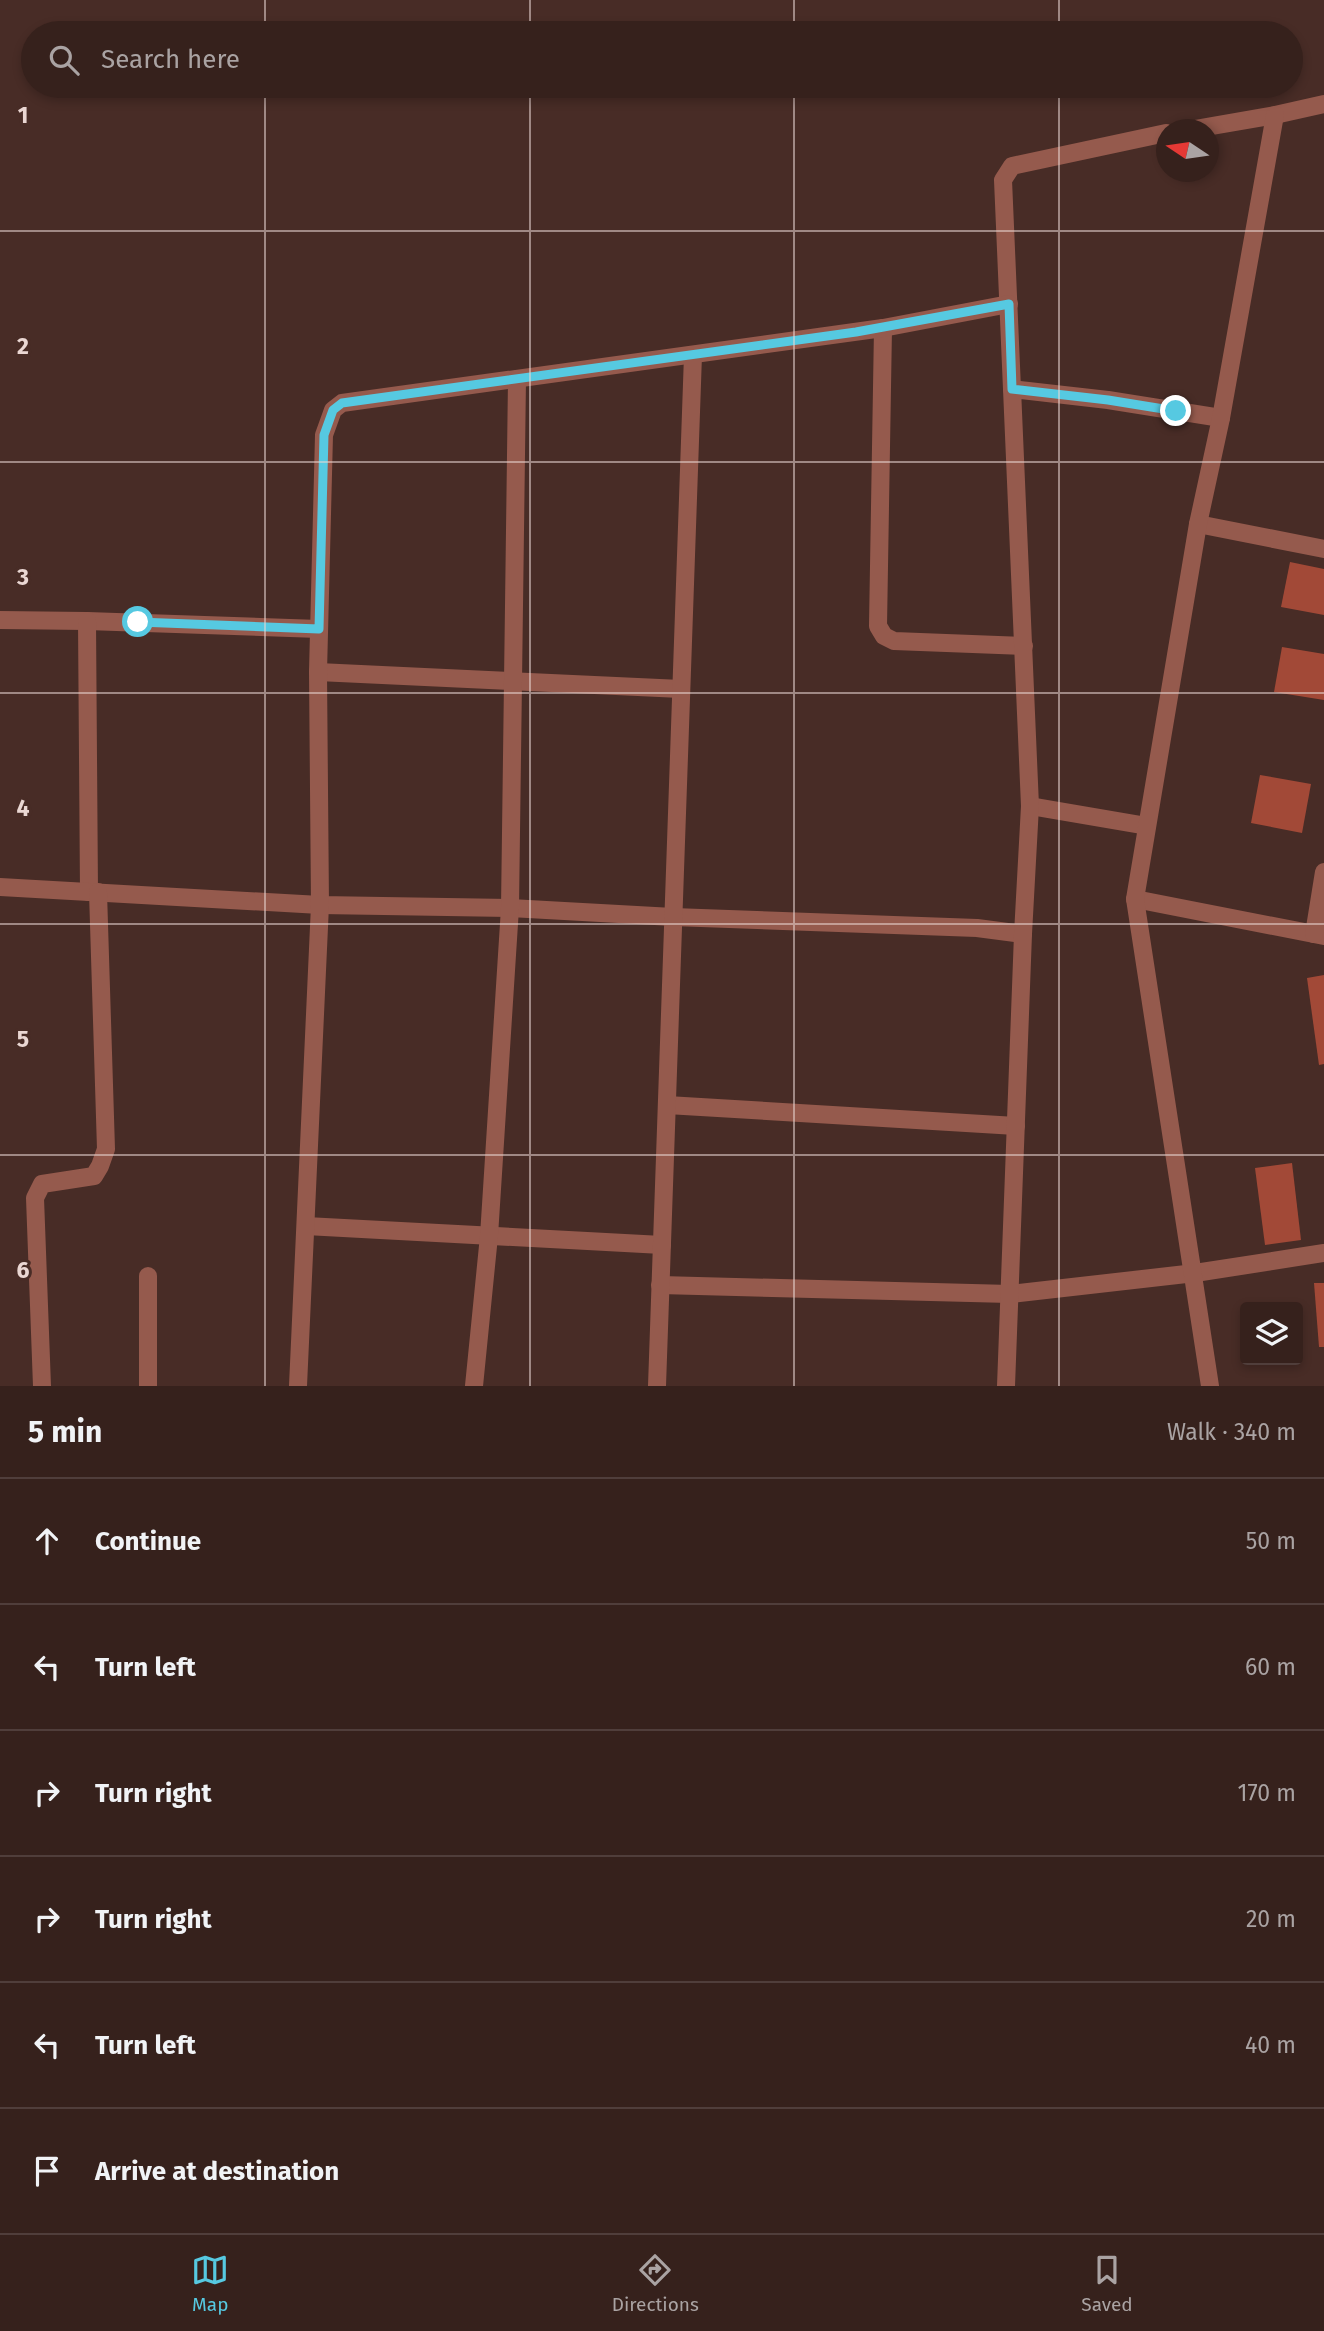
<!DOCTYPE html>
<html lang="en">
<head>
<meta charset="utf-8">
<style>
  :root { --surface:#36211c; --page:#3d2925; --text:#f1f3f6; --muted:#aaa3a3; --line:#503e3b; --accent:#56c9e1 }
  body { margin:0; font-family:"Fira Sans",sans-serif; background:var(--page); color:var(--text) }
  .controls { position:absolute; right:21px; bottom:21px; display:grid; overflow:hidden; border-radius:7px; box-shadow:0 4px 10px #0003 }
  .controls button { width:63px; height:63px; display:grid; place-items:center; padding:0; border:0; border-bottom:2px solid var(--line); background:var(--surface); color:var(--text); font:35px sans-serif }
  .compass { position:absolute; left:1156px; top:119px; width:63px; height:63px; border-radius:50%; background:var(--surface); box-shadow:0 4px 10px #0003; rotate:283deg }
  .stop { position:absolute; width:21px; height:21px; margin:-16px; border:5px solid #56c9e1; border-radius:50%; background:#fff }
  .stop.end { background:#56c9e1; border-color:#fff; box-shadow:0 2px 7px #0008 }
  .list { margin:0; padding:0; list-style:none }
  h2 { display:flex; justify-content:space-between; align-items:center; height:91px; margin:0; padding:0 28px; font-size:30px }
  h2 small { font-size:23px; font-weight:400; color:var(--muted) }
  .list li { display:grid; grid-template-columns:46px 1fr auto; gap:21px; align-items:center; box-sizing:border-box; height:126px; padding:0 28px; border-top:2px solid var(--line) }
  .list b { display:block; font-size:26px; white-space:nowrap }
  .list em { font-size:23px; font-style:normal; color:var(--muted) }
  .icon { flex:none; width:38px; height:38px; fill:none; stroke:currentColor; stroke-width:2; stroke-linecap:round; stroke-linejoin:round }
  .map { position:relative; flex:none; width:1324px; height:1386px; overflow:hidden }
  .search { position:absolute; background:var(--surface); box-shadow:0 4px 10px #0003; left:21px; right:21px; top:21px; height:77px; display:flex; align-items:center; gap:18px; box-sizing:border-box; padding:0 24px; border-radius:38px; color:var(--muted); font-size:26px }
  .sheet { height:847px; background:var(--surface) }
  nav { display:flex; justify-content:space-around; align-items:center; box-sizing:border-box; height:98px; border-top:2px solid var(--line); background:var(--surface); font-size:19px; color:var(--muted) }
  nav a { display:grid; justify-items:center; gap:4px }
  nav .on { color:var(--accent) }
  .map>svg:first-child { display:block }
</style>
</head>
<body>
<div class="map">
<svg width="1324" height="1386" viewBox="0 0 1324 1386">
  <rect width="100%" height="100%" fill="#482c26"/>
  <g fill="#a24937">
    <polygon points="1290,562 1324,569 1324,615 1281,607"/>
    <polygon points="1282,647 1324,654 1324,700 1274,692"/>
    <polygon points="1260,775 1311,784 1302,833 1251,823"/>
    <polygon points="1324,975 1324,1064 1319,1065 1307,978"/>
    <polygon points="1292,1163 1301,1240 1265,1245 1255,1168"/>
    <polygon points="1314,1283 1324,1283 1324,1347 1319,1347"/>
  </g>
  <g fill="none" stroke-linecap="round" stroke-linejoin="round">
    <g stroke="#955a4d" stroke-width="18">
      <polyline points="1189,130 1275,115 1324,104"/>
      <polyline points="883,328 878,626 884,636 894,641 1024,646"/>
      <polyline points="1012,389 1003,180 1012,166 1166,133"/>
      <polyline points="1198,524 1324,549"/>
      <polyline points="0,620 87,621 319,629"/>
      <polyline points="87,621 89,892"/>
      <polyline points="318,672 681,689"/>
      <polyline points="1030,806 1147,826"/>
      <polyline points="0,887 320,905 510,908 673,917 977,928 1023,934"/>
      <polyline points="1135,899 1324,936"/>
      <polyline points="1314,934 1324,872"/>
      <polyline points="667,1105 1016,1126"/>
      <polyline points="306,1226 662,1245"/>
      <polyline points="148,1276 148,1386"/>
      <polyline points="660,1285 1010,1294 1195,1273 1324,1253"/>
      <polyline points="42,1386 35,1198 42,1184 94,1176 100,1166 106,1149 98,892"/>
      <polyline points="298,1386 320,905 318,672 324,435 333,410 342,403 883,328 1009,304"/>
      <polyline points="474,1386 489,1236 510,908 517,379"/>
      <polyline points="657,1386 693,355"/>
      <polyline points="1006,1386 1023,934 1030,806 1012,389 1108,400 1221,418"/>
      <polyline points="1210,1386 1135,899 1198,524 1221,418 1275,115"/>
    </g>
  </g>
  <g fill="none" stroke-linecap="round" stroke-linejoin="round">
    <polyline stroke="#56c9e1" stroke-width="9" points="138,622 319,629 324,435 333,410 342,403 856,332 1009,304 1012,389 1108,400 1176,411"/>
  </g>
  <path fill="none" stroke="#ead7d3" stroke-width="2" stroke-opacity="0.55" d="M265,0V33M530,0V33M794,0V33M1059,0V33M265,86V1386M530,86V1386M794,86V1386M1059,86V1386M0,231H1324M0,462H1324M0,693H1324M0,924H1324M0,1155H1324"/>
  <g font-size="23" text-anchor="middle" font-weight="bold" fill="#ead7d3" stroke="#482c26" stroke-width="6" stroke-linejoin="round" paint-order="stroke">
    <text x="23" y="123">1</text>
    <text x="23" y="354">2</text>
    <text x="23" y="585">3</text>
    <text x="23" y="816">4</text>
    <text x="23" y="1047">5</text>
    <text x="23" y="1278">6</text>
  </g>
</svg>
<div class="controls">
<button><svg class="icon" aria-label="layers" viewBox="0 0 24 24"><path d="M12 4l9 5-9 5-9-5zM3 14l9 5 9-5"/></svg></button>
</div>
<svg class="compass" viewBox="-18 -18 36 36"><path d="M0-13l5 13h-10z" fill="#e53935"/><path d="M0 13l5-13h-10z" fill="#aaa3a3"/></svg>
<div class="stop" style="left:138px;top:622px"></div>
<div class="stop end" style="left:1176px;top:411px"></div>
<div class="search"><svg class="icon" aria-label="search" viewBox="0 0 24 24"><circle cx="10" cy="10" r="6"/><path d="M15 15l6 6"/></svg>Search here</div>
</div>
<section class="sheet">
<h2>5 min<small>Walk · 340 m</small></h2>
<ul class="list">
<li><svg class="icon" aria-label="ahead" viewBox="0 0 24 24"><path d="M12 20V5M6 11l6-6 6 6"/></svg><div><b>Continue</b></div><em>50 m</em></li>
<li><svg class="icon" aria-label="left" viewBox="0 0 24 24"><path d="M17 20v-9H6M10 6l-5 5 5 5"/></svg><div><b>Turn left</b></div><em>60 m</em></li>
<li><svg class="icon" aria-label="right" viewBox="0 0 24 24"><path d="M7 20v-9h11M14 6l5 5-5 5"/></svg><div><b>Turn right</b></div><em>170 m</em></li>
<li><svg class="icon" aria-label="right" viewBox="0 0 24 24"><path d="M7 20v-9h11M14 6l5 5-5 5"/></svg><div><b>Turn right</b></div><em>20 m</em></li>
<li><svg class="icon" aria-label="left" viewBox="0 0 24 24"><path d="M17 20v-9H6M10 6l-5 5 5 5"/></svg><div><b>Turn left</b></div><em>40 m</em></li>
<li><svg class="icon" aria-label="arrive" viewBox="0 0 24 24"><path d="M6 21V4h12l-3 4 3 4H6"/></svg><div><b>Arrive at destination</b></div></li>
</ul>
</section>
<nav>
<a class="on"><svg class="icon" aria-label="map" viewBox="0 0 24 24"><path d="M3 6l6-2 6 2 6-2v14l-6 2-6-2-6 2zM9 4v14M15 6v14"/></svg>Map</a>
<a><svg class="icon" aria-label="directions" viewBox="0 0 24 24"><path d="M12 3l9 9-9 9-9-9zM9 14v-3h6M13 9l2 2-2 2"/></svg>Directions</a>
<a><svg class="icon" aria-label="saved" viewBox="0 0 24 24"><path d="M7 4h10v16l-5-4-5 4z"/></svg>Saved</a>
</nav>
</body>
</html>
